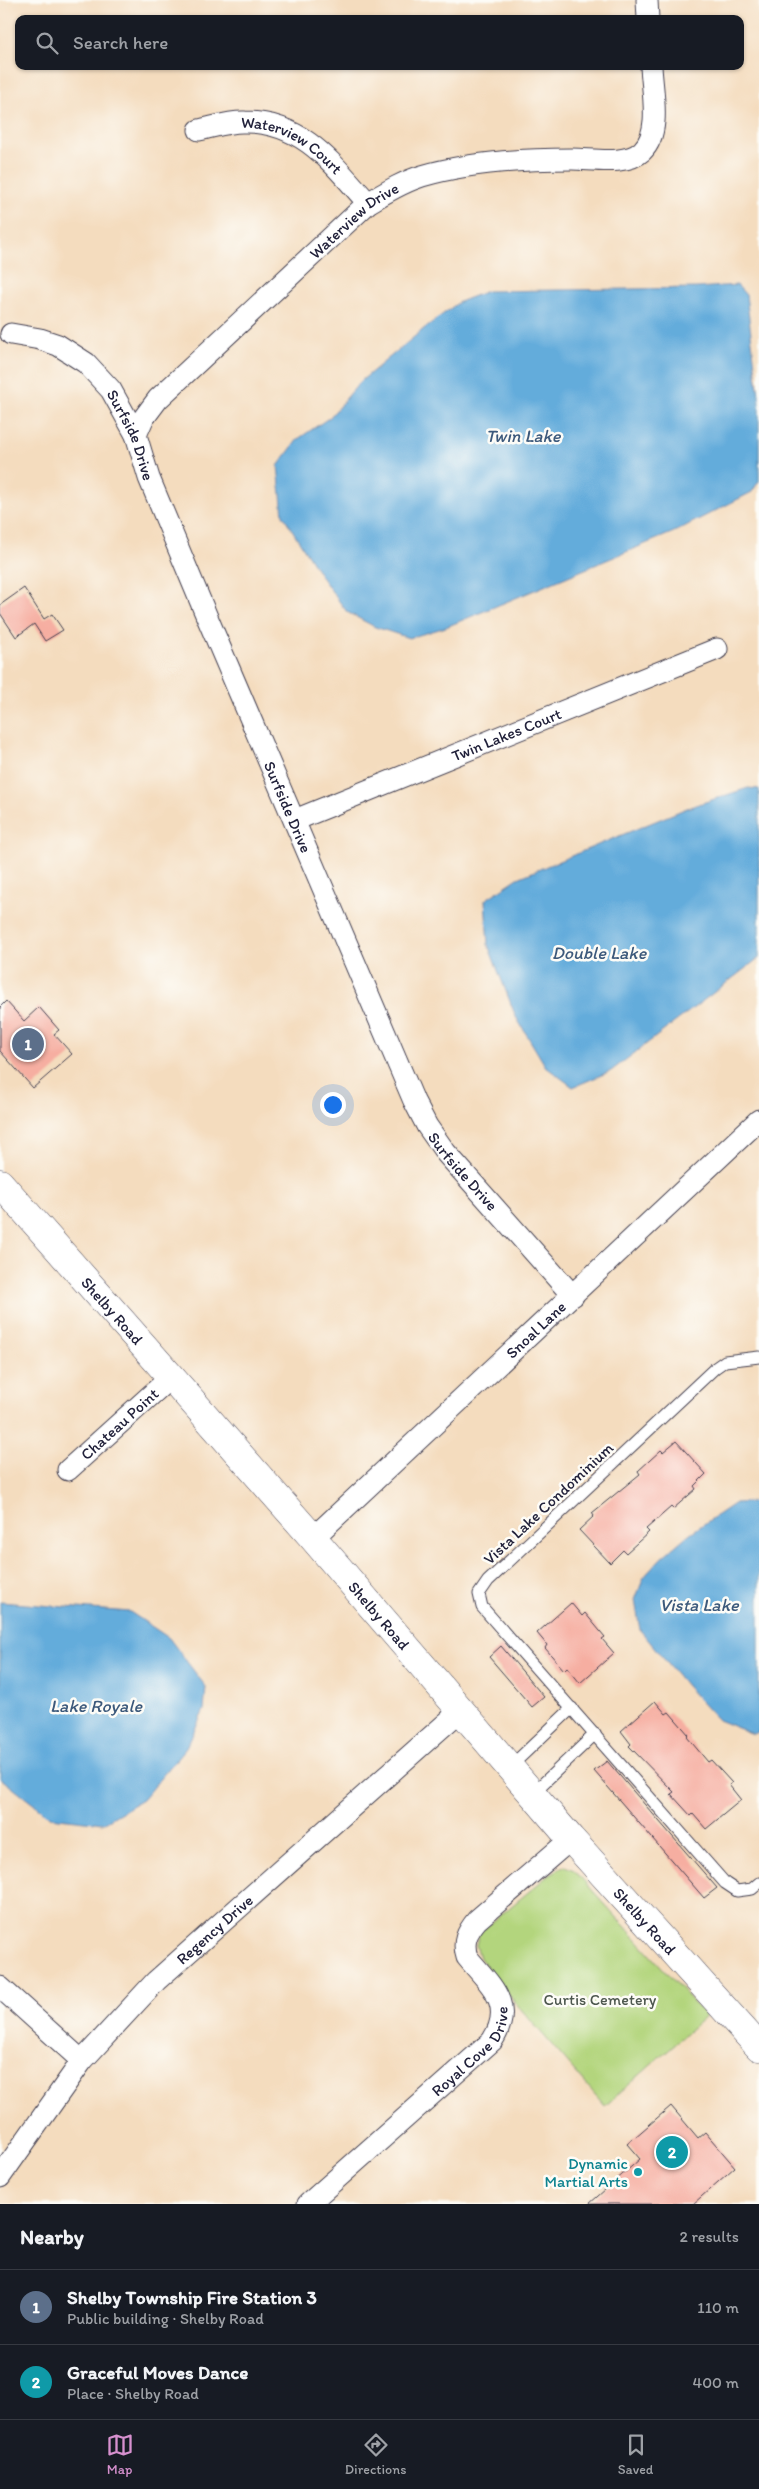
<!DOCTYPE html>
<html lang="en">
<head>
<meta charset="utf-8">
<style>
  :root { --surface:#171b24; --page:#242831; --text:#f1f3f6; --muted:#9ea1a6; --line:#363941; --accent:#d690ce }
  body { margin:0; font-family:Itim,sans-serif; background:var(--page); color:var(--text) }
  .you { position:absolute; left:332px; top:1104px; width:18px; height:18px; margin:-12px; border:4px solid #fff; border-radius:50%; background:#1a73e8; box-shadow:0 0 0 8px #1a73e833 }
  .badge { display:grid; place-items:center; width:32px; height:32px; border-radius:50%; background:var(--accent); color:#fff; font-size:16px; font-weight:700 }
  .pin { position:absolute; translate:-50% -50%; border:2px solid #fff; box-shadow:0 1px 5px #0006 }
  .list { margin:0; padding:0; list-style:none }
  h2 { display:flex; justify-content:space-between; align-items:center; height:65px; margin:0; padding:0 20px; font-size:21px }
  h2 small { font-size:16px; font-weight:400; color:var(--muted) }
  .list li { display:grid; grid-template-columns:32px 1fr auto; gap:15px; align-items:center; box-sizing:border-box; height:75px; padding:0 20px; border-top:1px solid var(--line) }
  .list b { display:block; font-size:19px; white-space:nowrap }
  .list p { margin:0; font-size:16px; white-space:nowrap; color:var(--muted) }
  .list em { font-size:16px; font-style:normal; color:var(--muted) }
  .icon { flex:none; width:28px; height:28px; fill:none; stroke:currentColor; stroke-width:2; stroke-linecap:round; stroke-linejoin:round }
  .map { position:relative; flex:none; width:759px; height:2204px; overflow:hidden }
  .search { position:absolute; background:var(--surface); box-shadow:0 1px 4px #0004; left:15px; right:15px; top:15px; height:55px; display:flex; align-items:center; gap:12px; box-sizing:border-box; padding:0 18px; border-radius:10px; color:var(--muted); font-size:19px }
  .sheet { height:215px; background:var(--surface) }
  nav { display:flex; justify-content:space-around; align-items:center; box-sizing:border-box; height:70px; border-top:1px solid var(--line); background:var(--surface); font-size:14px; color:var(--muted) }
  nav a { display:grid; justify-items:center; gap:2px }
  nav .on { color:var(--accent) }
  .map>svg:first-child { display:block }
</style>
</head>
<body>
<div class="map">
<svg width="759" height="2204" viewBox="0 0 759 2204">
  <rect width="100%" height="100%" fill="#fdfcf7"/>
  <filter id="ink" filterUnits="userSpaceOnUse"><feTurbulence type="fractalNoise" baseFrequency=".02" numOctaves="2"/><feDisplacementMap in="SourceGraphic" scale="10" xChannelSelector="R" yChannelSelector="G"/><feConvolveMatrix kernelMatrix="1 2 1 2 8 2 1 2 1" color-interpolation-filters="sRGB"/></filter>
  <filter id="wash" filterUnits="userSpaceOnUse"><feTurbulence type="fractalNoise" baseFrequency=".0096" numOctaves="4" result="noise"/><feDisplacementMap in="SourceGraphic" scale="20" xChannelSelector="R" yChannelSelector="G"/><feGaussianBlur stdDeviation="1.12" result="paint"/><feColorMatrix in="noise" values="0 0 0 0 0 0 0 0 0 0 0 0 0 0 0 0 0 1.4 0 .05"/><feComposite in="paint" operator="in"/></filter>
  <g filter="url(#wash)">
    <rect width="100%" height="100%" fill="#f4dcbe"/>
    <polygon fill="#b3d57d" stroke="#6a7c5c" points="565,1866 574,1870 706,2016 605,2106 506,1992 480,1958 476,1945 479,1933 550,1874"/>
    <g fill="#64acdb" stroke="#43678b">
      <polygon points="737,285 746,295 759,396 759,481 752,492 674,532 446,627 409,638 375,627 347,612 322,578 283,515 278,466 298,439 330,417 361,381 426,327 459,302 487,291 697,288"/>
      <polygon points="748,788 759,789 759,958 611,1071 573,1087 546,1067 516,1017 488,945 485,900 518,878 687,808"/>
      <polygon points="757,1502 759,1504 759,1732 753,1734 718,1720 687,1687 640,1630 635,1600 644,1577 661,1558 689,1534 735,1503"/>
      <polygon points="0,1602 130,1612 169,1638 206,1687 204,1710 186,1748 142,1800 103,1823 50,1817 0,1778"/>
    </g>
    <g id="blocks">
      <g fill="#f6aea1">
        <polygon points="24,588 44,619 52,614 63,630 45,641 34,624 16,637 0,613 0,605"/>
        <polygon points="6,1001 24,1021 39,1007 59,1030 54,1034 72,1054 33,1088 0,1051 0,1007"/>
        <polygon points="676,1441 706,1474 694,1486 696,1489 673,1509 671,1507 646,1529 649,1532 626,1553 623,1550 610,1563 579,1530 594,1516 592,1513 640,1474 638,1471 661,1450 663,1452"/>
        <polygon points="571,1603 582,1616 585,1613 605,1637 602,1639 614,1653 580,1683 567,1667 564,1670 545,1648 547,1645 537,1633"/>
        <polygon points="501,1646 544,1697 532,1707 489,1657"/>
        <polygon points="655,1701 666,1714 669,1712 689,1735 687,1737 708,1762 711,1760 732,1783 729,1785 741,1800 706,1829 693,1814 691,1816 671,1794 674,1792 629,1746 631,1744 621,1731"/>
        <polygon points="607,1761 717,1888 704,1898 594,1771"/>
        <polygon points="671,2106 698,2138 705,2132 735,2167 693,2204 589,2204 640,2159 627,2144"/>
      </g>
    </g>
  </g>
  <g filter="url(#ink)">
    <use href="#blocks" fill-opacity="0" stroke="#423e4f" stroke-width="1"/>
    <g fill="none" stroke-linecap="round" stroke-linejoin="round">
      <g stroke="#423e4f" stroke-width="13">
        <g id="service">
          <polyline points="759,1357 725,1361 715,1368 488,1581 479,1594 482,1607 725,1883 737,1891 752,1889 759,1883"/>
          <polyline points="510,1767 572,1708"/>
          <polyline points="533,1793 595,1734"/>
        </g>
      </g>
      <g stroke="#423e4f" stroke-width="23">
        <g id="minor">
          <polyline points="647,0 648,19"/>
          <path id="s1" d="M199,130C214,127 230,121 245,122C303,122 332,163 368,203"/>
          <path id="s2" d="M11,334L40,339L58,345L86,363L111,390L136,435L149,478L207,617L414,1101L427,1126L446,1153L573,1296"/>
          <path id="s3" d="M136,435L143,419L158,399L368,203C385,193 402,182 422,176C470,162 522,159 572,159C593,159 626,166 642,151C662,132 652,91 651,66"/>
          <path id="s4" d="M295,820L717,649"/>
          <path id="s5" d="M68,1470L171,1377"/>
          <path id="s6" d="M313,1538L759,1120"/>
          <polyline points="0,1987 82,2061"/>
          <path id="s7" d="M0,2177L82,2061L156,1981L460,1711"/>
          <path id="s8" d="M308,2204L492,2041C516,2004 490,1985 467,1957C462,1942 467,1932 477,1920L571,1839"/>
        </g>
      </g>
      <g stroke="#423e4f" stroke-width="29">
        <g id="tertiary">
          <path id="s9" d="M0,1183L313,1538L571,1839L759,2047"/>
        </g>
      </g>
      <use href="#service" stroke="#fff" stroke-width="11"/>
      <use href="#minor" stroke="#fff" stroke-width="21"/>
      <use href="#tertiary" stroke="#fff" stroke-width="28"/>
    </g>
  </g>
  <circle fill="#0f9aa8" stroke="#fdfcf7" stroke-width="2" cx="638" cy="2172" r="5"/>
  <g text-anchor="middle" stroke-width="5" stroke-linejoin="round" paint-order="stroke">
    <g font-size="16" fill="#22223b" stroke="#fdfcf7">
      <text dy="6" stroke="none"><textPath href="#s1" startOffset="100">Waterview Court</textPath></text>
      <text dy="6" stroke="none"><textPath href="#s3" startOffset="308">Waterview Drive</textPath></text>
      <text dy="6" stroke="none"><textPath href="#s2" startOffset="168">Surfside Drive</textPath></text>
      <text dy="6" stroke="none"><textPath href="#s4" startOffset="228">Twin Lakes Court</textPath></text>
      <text dy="6" stroke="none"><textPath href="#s2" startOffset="572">Surfside Drive</textPath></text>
      <text dy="6" stroke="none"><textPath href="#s2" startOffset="978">Surfside Drive</textPath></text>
      <text dy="6" stroke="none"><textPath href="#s9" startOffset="170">Shelby Road</textPath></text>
      <text dy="6" stroke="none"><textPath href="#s6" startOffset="305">Snoal Lane</textPath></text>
      <text dy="6" stroke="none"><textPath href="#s5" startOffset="69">Chateau Point</textPath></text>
      <text transform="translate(548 1503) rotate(-43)" y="6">Vista Lake Condominium</text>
      <text dy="6" stroke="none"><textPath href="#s9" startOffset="575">Shelby Road</textPath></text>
      <text dy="6" stroke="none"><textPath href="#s9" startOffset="980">Shelby Road</textPath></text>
      <text dy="6" stroke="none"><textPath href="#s7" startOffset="329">Regency Drive</textPath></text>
      <text dy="6" stroke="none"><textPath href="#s8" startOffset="225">Royal Cove Drive</textPath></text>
    </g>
    <g font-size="16" fill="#4e584f" stroke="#fdfcf7">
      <text x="600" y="2005">Curtis Cemetery</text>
    </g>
    <g font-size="16" fill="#0d838f" stroke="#fdfcf7" text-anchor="end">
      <text x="628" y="2169">Dynamic<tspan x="628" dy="18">Martial Arts</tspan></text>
    </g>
    <g font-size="18" font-style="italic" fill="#3c597b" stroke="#fdfcf7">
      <text x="523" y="442">Twin Lake</text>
      <text x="599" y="959">Double Lake</text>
      <text x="699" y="1611">Vista Lake</text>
      <text x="96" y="1712">Lake Royale</text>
    </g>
  </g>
</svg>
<div class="you"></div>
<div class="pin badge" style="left:28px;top:1044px;background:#5c6f8a">1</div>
<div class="pin badge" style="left:672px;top:2152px;background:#0f9aa8">2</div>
<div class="search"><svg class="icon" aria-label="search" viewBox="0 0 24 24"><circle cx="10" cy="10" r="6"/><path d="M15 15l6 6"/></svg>Search here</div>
</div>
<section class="sheet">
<h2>Nearby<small>2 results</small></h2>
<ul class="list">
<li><span class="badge" style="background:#5c6f8a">1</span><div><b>Shelby Township Fire Station 3</b><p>Public building · Shelby Road</p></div><em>110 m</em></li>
<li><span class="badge" style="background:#0f9aa8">2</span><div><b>Graceful Moves Dance</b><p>Place · Shelby Road</p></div><em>400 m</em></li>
</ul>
</section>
<nav>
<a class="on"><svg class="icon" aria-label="map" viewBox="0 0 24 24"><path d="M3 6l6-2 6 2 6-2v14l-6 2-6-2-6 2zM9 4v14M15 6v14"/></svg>Map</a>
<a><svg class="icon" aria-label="directions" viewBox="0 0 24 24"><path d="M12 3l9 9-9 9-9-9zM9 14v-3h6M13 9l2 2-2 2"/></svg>Directions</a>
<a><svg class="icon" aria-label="saved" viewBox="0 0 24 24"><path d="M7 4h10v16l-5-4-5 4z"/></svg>Saved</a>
</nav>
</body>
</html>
